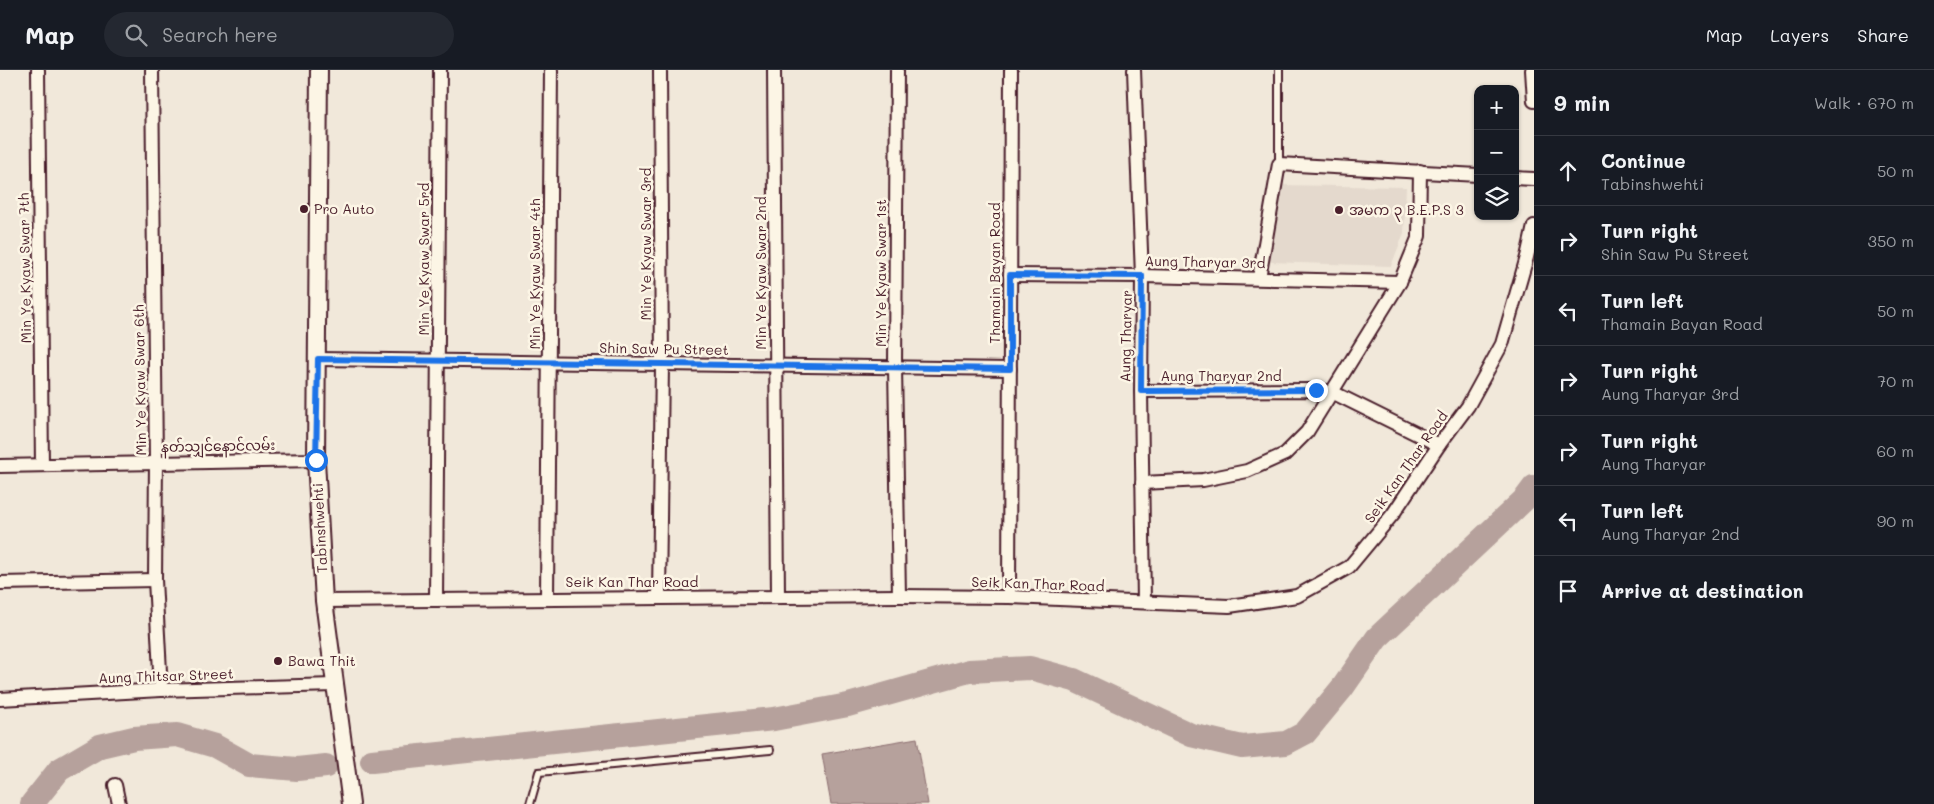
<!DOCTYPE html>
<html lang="en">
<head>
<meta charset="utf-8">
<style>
  :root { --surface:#171b24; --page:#242831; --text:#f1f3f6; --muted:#9ea1a6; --line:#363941 }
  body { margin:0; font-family:Mali,"Noto Sans Myanmar",sans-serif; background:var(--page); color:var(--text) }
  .controls { position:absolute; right:15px; top:15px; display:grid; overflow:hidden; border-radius:10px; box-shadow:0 1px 4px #0004 }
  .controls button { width:45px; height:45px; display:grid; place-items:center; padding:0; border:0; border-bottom:1px solid var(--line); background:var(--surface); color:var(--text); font:25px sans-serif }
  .stop { position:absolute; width:15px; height:15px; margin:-11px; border:4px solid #1a73e8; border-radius:50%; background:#fff }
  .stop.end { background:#1a73e8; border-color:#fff; box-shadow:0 1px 5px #0008 }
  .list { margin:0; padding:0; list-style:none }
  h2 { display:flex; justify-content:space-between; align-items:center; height:65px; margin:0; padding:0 20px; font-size:21px }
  h2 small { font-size:16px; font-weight:400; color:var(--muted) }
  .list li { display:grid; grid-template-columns:32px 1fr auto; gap:15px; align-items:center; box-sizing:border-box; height:70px; padding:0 20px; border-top:1px solid var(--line) }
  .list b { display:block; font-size:19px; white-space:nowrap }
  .list p { margin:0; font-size:16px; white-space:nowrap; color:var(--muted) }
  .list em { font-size:16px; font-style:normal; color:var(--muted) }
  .icon { flex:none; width:28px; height:28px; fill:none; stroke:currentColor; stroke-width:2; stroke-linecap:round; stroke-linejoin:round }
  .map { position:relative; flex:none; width:1534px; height:734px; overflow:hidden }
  header { display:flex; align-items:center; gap:30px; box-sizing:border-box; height:70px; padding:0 25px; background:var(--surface); border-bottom:1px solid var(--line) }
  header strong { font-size:24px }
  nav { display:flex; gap:28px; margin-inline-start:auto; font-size:18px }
  .search { width:350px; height:45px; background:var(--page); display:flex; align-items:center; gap:12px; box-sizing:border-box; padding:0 18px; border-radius:28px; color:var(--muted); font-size:19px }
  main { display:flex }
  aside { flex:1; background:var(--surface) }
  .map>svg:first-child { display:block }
</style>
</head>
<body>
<header>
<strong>Map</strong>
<div class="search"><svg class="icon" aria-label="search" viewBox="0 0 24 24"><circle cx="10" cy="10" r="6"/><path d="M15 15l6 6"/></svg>Search here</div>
<nav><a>Map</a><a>Layers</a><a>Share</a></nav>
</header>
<main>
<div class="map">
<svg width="1534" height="734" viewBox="0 0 1534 734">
  <rect width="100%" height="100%" fill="#f1e8da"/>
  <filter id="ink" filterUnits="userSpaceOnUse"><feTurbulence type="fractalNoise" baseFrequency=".02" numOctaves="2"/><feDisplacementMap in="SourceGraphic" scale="10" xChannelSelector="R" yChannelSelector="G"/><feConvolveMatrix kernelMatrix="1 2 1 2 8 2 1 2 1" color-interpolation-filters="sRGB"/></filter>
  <g filter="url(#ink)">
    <polygon fill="#e4d9cd" points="1276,115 1406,117 1404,163 1391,196 1269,192"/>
    <polygon fill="#b6a19c" stroke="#8b6d6f" points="917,668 928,734 831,734 822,684"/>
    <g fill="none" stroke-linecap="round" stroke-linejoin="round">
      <g stroke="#b6a19c" stroke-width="24">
        <polyline points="372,691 774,649 848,635 969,601 1030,598 1074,610 1191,665 1242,677 1286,673 1305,663 1343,617 1377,568 1525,429 1534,417"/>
        <polyline points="32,734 59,700 100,676 134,668 177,665 215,676 249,695 297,699 326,696"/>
      </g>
      <g stroke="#4a1f2b" stroke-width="10">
        <g id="lane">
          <polyline points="1279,0 1279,94"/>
          <polyline points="530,734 539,702 770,680"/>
        </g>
      </g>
      <g stroke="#4a1f2b" stroke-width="16">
        <g id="street">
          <polyline points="38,0 42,395"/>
          <polyline points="152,0 156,392 155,510 161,620"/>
          <polyline points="774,0 778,526"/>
          <polyline points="897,0 895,297 899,526"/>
          <polyline points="1134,0 1142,206 1141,321 1144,532"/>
          <polyline points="1532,0 1534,31"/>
          <polyline points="1515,108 1534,109"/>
          <polyline points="1010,205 1142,206 1400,212"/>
          <polyline points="1259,208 1279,94 1478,105"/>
          <polyline points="318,289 1010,299"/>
          <polyline points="1141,321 1316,320 1332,322 1439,375"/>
          <polyline points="0,396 316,390"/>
          <polyline points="1142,413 1203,410 1247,401 1285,384 1307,362 1400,212 1419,166 1420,101"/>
          <polyline points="0,513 155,510"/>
          <polyline points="659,527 662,295 660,0"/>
          <polyline points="1009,527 1011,0"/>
          <polyline points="547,528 551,0"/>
          <polyline points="436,529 440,0"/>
          <polyline points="324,531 899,526 1009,527 1229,536 1297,526 1349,497 1393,444 1439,375 1468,336 1502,274 1527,187 1534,156"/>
          <polyline points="0,629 161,620 334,615"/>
          <polyline points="115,715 119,734"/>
        </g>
      </g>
      <g stroke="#4a1f2b" stroke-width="20">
        <polyline id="secondary" points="319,0 316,390 324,531 351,734"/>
      </g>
      <use href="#lane" stroke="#fcf5e5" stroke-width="6"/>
      <use href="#street" stroke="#fcf5e5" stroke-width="12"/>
      <use href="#secondary" stroke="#fcf5e5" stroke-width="16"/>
    </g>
  </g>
  <g fill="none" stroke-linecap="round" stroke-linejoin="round" filter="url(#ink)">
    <polyline stroke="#1a73e8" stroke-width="6" points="316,390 318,289 1010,299 1010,205 1142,206 1141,321 1316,320"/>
  </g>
  <g fill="#4a1f2b" stroke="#fcf5e5" stroke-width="2">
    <circle cx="304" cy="139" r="5"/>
    <circle cx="1339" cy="140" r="5"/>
    <circle cx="278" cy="591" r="5"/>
  </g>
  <g text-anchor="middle" stroke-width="5" stroke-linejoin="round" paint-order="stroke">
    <g font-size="14" fill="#4a1f2b" stroke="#fcf5e5" text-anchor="start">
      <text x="314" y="144">Pro Auto</text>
      <text x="1349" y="145">အမက ၃ B.E.P.S 3</text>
      <text x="288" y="596">Bawa Thit</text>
    </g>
    <g font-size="14" fill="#4a1f2b" stroke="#fcf5e5">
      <text transform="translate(646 174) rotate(-90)" y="5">Min Ye Kyaw Swar 3rd</text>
      <text transform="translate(424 189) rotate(-90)" y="5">Min Ye Kyaw Swar 5rd</text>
      <text transform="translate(1205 192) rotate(1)" y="5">Aung Tharyar 3rd</text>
      <text transform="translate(25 198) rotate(-91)" y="5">Min Ye Kyaw Swar 7th</text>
      <text transform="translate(761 203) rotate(-90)" y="5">Min Ye Kyaw Swar 2nd</text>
      <text transform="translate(881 203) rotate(-90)" y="5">Min Ye Kyaw Swar 1st</text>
      <text transform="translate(995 203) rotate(-90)" y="5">Thamain Bayan Road</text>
      <text transform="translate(535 204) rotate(-90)" y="5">Min Ye Kyaw Swar 4th</text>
      <text transform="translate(1126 266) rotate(-89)" y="5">Aung Tharyar</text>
      <text transform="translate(664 279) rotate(1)" y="5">Shin Saw Pu Street</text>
      <text x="1221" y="311">Aung Tharyar 2nd</text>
      <text transform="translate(140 310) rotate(-91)" y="5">Min Ye Kyaw Swar 6th</text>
      <text transform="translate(218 376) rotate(-1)" y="5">နတ်သျှင်နောင်လမ်း</text>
      <text transform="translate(1406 397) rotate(-55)" y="5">Seik Kan Thar Road</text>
      <text transform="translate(320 458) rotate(-93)" y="5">Tabinshwehti</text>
      <text x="632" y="517">Seik Kan Thar Road</text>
      <text transform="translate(1038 514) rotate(2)" y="5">Seik Kan Thar Road</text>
      <text transform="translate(166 606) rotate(-2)" y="5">Aung Thitsar Street</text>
    </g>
  </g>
</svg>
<div class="controls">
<button>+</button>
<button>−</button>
<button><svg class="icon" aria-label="layers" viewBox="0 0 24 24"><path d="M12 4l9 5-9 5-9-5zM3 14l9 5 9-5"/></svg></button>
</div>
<div class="stop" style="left:316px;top:390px"></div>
<div class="stop end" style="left:1316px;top:320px"></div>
</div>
<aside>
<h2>9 min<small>Walk · 670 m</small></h2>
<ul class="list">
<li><svg class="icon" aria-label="ahead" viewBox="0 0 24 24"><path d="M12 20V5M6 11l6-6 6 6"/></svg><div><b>Continue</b><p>Tabinshwehti</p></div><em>50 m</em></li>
<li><svg class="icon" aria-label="right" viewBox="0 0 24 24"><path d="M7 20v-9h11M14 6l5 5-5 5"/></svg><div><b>Turn right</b><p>Shin Saw Pu Street</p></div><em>350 m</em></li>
<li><svg class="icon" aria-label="left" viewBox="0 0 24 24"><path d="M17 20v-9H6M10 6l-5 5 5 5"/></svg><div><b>Turn left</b><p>Thamain Bayan Road</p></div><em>50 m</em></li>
<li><svg class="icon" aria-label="right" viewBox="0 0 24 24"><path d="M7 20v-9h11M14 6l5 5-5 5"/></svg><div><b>Turn right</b><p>Aung Tharyar 3rd</p></div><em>70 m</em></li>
<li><svg class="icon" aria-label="right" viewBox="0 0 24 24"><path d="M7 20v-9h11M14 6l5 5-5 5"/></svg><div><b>Turn right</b><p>Aung Tharyar</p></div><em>60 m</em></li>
<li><svg class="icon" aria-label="left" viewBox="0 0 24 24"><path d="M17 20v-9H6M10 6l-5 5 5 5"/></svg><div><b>Turn left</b><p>Aung Tharyar 2nd</p></div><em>90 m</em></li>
<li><svg class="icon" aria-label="arrive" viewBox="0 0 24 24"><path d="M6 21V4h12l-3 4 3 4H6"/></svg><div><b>Arrive at destination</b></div></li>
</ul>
</aside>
</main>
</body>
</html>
